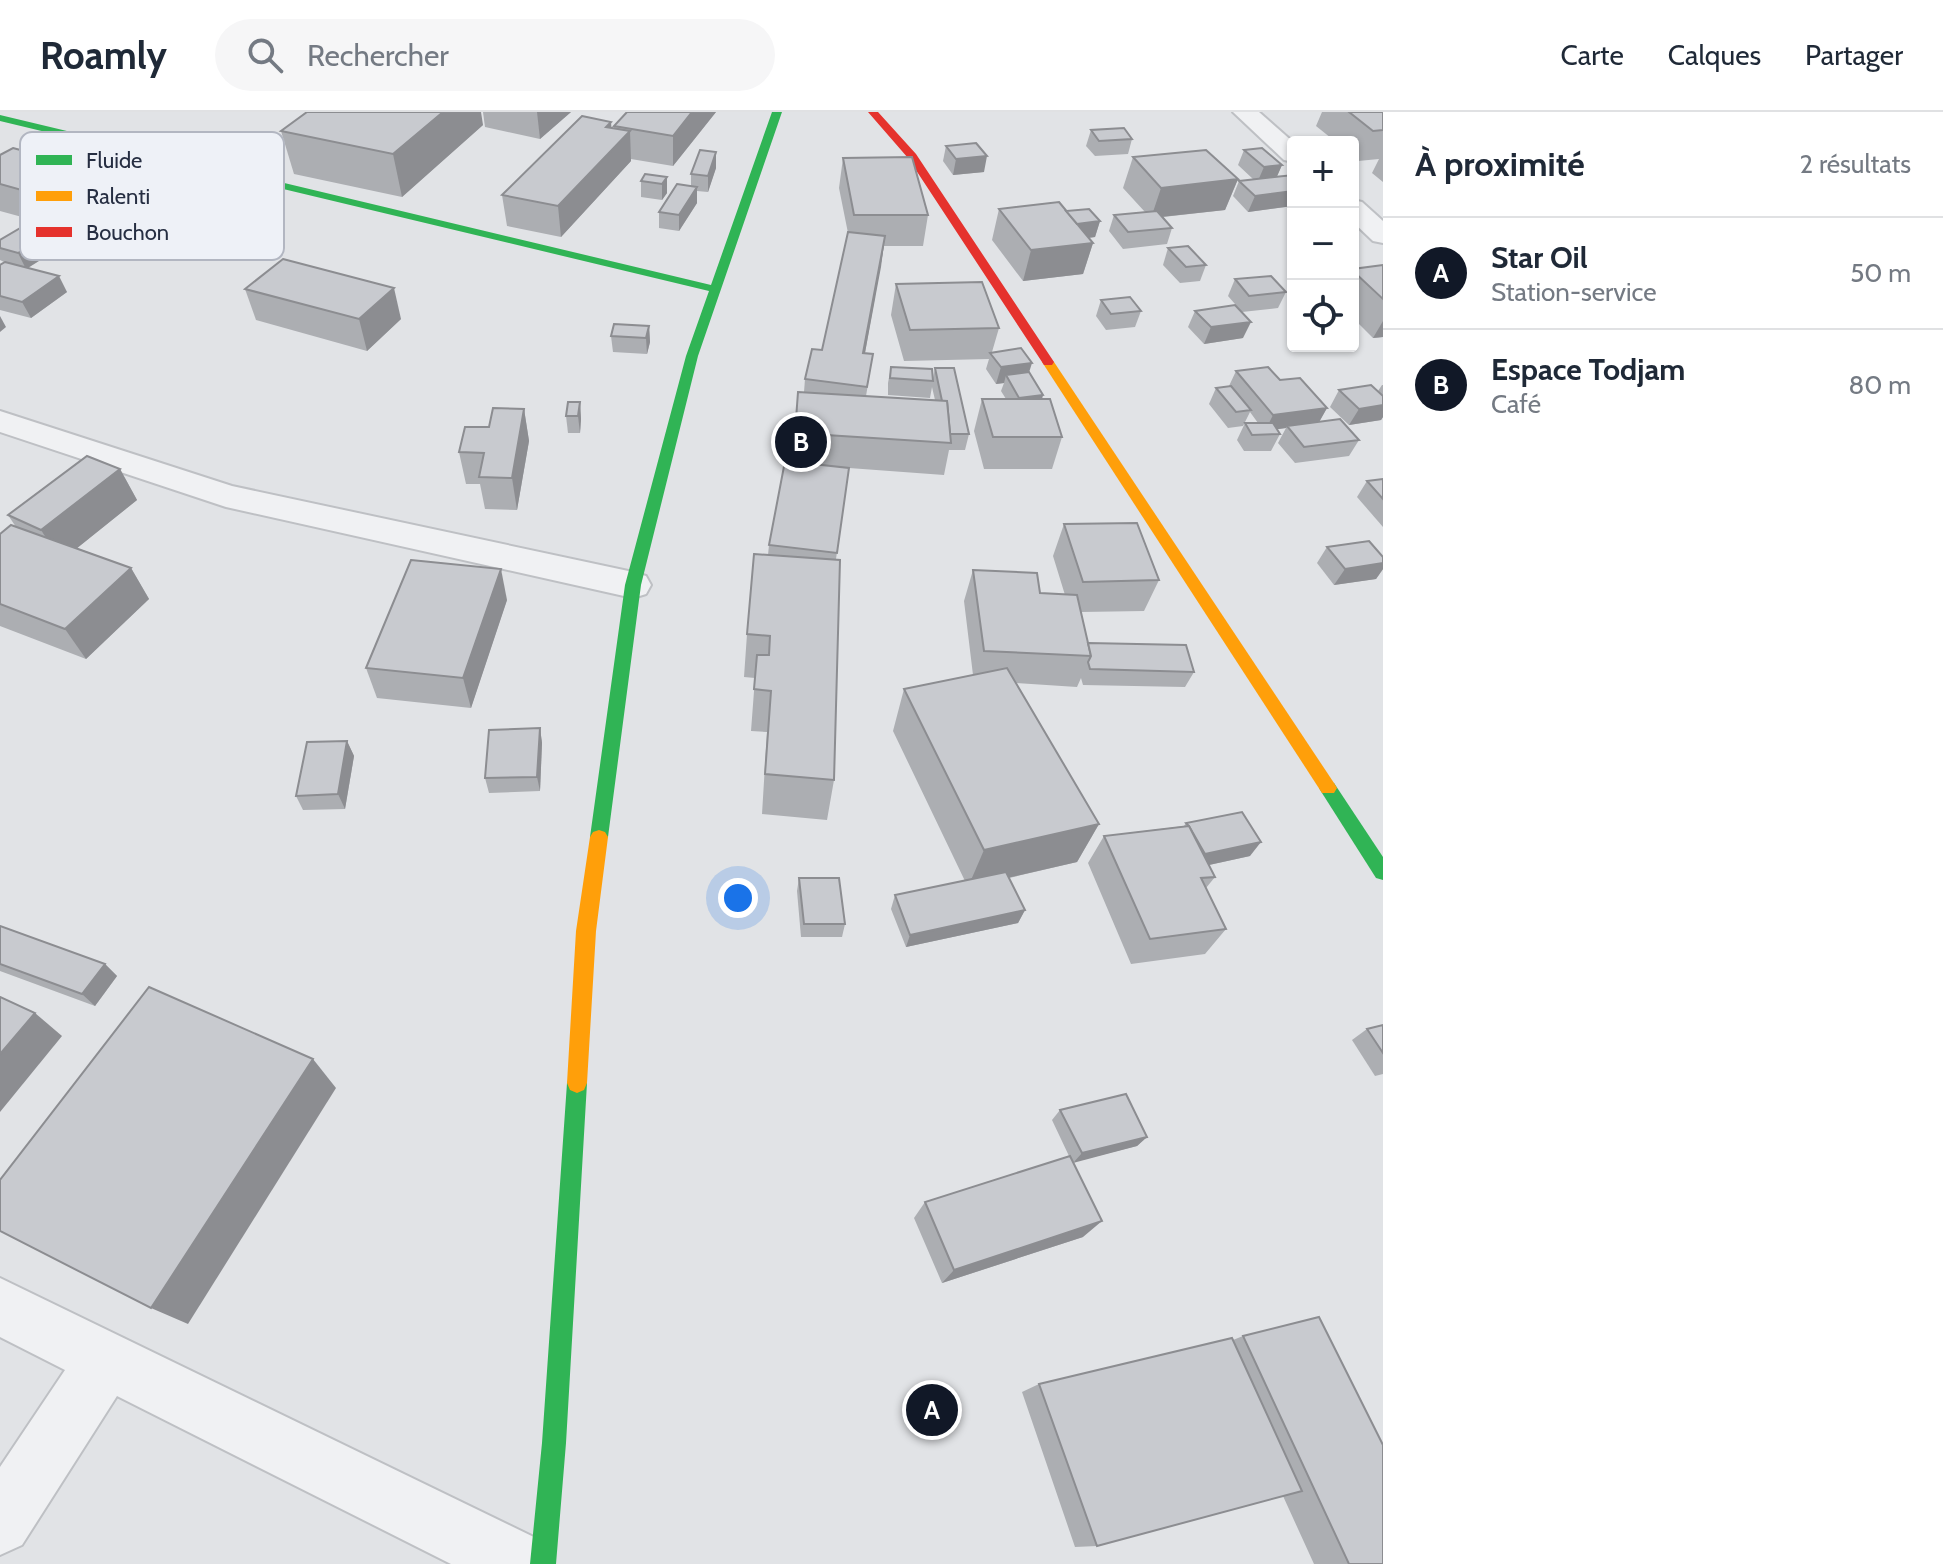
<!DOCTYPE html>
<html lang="fr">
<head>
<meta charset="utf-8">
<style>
  :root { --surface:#fff; --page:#f6f6f7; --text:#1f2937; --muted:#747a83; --line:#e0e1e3; --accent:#111827 }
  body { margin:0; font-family:Cabin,sans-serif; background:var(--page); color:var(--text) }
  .controls { position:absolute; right:24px; top:24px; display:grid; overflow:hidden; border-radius:8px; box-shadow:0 2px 6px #0004 }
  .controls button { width:72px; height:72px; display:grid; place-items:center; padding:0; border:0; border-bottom:2px solid var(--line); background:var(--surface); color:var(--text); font:40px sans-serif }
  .you { position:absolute; left:738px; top:786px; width:28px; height:28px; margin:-20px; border:6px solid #fff; border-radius:50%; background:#1a73e8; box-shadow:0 0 0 12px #1a73e833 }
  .badge { display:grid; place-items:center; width:52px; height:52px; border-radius:50%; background:var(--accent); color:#fff; font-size:26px; font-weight:700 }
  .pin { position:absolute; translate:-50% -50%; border:4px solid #fff; box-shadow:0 2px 8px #0006 }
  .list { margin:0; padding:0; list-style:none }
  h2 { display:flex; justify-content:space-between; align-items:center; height:104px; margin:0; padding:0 32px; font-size:34px }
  h2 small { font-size:26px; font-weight:400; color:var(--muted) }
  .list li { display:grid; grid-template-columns:52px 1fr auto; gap:24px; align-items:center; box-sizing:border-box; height:112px; padding:0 32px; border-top:2px solid var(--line) }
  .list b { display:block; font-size:30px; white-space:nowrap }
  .list p { margin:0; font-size:26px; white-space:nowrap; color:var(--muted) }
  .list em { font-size:26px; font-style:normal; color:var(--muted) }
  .icon { flex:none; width:44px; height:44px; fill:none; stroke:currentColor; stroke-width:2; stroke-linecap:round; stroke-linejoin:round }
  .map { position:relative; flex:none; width:1383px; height:1452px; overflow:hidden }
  header { display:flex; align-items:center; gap:48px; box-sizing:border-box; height:112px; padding:0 40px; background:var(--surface); border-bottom:2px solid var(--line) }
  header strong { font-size:38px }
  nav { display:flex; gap:44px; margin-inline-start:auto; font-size:28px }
  .search { width:560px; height:72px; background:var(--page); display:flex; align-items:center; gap:20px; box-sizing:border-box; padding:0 28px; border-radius:44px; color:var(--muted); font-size:30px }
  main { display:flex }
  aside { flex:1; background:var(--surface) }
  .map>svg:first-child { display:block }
</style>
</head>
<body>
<header>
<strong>Roamly</strong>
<div class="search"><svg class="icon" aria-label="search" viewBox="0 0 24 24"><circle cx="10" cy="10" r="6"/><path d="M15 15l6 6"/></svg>Rechercher</div>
<nav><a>Carte</a><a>Calques</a><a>Partager</a></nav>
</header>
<main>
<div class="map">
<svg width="1383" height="1452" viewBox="0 0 1383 1452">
  <rect width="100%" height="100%" fill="#e1e3e6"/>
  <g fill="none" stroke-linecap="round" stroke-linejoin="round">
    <g stroke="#bec0c4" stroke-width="4">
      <g id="street">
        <polygon points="1233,0 1259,0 1293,30 1293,50 1284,48"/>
        <polygon points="1353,88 1362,90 1383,109 1383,131 1373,129 1353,110"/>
        <polygon points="0,299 232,374 633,460 646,464 651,473 646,482 633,486 226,395 0,320"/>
        <polygon points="0,1166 542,1429 551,1452 451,1452 117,1284 22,1433 0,1443 0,1355 65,1258 0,1225"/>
      </g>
    </g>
    <use href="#street" fill="#f0f1f3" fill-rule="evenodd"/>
    <g fill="#30b455" fill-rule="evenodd">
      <polygon points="772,0 782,0 698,244 641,473 608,725 605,730 593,730 590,725 625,473 686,244 709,179 0,9 0,3 711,173"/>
      <polygon points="1328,669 1334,671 1383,745 1383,768 1376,766 1322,681 1319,676 1322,671"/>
      <polygon points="577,961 584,964 587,971 566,1331 556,1452 530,1452 542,1331 567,971 570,964"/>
    </g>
    <g fill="#ff9f0a" fill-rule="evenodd">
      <polygon points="1048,246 1054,250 1334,671 1337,676 1334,681 1322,681 1042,250"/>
      <polygon points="599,718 605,720 608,725 596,819 587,971 584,978 577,981 570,978 567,971 576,819 590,725 593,720"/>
    </g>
    <polygon fill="#e5322d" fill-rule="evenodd" points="868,0 878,0 916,42 1054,250 1052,253 1044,253 908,46"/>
  </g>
  <g fill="#acaeb2">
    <polygon points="483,0 571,0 540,27 485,15"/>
    <polygon points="627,0 716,0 673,54 631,47 631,49 561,125 507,114 502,83 612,16 614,16 614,14"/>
    <polygon points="1322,0 1383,0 1383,70 1372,61 1379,47 1358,49 1353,45 1353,30 1336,30 1316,14"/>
    <polygon points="483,13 402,85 294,62 281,19"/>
    <polygon points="1091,18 1132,27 1128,42 1095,44 1086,34"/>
    <polygon points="946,34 984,60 953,63 943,49"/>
    <polygon points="1244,38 1282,53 1277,64 1293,63 1293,94 1248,100 1233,84 1239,69 1253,67 1238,53"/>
    <polygon points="716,40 716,56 708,80 697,79 697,91 679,119 659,116 659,100 691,75 691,62"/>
    <polygon points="0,43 116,74 165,66 167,70 231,107 176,148 129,136 116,105 122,100 111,98 108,90 66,116 72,128 28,156 67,180 31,206 0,198 0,153 4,150 0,148 0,128 33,108 0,99"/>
    <polygon points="1133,45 1238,67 1225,98 1163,105 1172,116 1167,132 1123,137 1109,119 1114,103 1145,100 1123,76"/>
    <polygon points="843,46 928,103 923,134 884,134 865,241 873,242 866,284 935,288 932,275 930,286 888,283 888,271 891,255 933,266 935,256 969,322 965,338 949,338 944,363 849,356 836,447 834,668 827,708 762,702 767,620 751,619 755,566 744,565 747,522 768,443 769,433 792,350 798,280 804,280 805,267 822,238 848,121 839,76"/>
    <polygon points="667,65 667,81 662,88 641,85 641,69"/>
    <polygon points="999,97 1066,99 1100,109 1095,125 1088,126 1093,131 1083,162 1023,169 992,128"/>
    <polygon points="1168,136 1206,153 1200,169 1180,171 1163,153"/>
    <polygon points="1383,153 1383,225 1373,226 1353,206 1353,157"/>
    <polygon points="1235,167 1286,180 1278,196 1242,200 1228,184"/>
    <polygon points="896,172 999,216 992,240 1029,260 1043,283 1042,287 1062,325 1052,357 984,357 974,319 982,287 1006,287 1001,279 1004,271 996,272 986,257 989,247 904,249 891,203"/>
    <polygon points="245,177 401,207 367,239 256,208"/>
    <polygon points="1101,188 1141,199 1135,215 1106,218 1096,204"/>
    <polygon points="1195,199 1243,226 1204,232 1188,215"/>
    <polygon points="649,214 650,230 647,242 613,240 611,224"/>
    <polygon points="1236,259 1280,268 1327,296 1319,310 1359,328 1349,344 1295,351 1278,331 1286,316 1277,317 1280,322 1271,339 1244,339 1237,328 1245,311 1258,311 1250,300 1243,314 1228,316 1209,292 1216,276 1229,274"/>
    <polygon points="1382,273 1383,273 1383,305 1381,308 1349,313 1330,295 1339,278 1378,279"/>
    <polygon points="580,290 581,307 580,321 568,321 566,304"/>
    <polygon points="524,297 529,329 517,398 485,397 480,372 466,372 459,340"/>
    <polygon points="120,357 137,388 77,436 131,456 149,487 86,547 0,514 0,422 16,415 8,403"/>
    <polygon points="1383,367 1383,415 1357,385 1367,369"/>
    <polygon points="1064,412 1159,468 1144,499 1081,500 1088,531 1194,560 1185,575 1083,573 1081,566 1077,575 1016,571 1099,712 1077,750 1009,766 1025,798 1018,811 906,835 891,797 895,783 965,769 893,619 904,577 973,563 964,489 973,458 1040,481 1065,483 1053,444"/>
    <polygon points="1327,435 1383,445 1383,457 1376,467 1334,473 1317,451"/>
    <polygon points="507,488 471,596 377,586 366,556"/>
    <polygon points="540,616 542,631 540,679 489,681 485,666"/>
    <polygon points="347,629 354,644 345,697 303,698 296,684"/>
    <polygon points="1186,711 1250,744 1209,753 1215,765 1206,776 1226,817 1205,842 1131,852 1088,751 1104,724 1184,714"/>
    <polygon points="799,766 845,812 842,825 801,825 797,779"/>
    <polygon points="0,814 105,852 117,864 95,894 0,859"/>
    <polygon points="1383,913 1383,962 1375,964 1352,928 1367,917"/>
    <polygon points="1060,998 1147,1025 1137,1034 1073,1050 1083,1125 942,1171 914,1106 925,1090 1069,1044 1052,1008"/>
    <polygon points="1243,1224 1383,1452 1314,1452 1283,1384 1097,1434 1075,1435 1022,1280 1039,1272 1233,1228"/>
  </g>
  <g fill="#8c8d91">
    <polygon points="443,0 481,0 483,13 402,85 393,42"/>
    <polygon points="537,0 571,0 540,27"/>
    <polygon points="692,0 716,0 673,54 673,24"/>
    <polygon points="611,10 613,37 630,19 631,49 561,125 558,94 606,15"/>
    <polygon points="716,40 716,56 708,80 708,64"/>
    <polygon points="987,44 984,60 953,63 956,47"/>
    <polygon points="107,52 120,83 104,82 108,90 66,116 72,128 26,157 18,141 63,113 50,86"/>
    <polygon points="1282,53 1275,69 1257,71 1264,55"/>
    <polygon points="667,65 667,81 662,88 662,72"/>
    <polygon points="165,66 171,82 139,104 132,88"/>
    <polygon points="1238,67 1225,98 1151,106 1161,76"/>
    <polygon points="697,75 697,91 679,119 679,103"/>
    <polygon points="221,76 231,107 176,148 163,117"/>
    <polygon points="1293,79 1293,94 1248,100 1255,84"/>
    <polygon points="1100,109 1095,125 1064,129 1069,113"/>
    <polygon points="885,124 881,155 859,273 863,241"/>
    <polygon points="1093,131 1083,162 1023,169 1031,138"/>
    <polygon points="59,164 67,180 31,206 22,190"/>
    <polygon points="394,176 401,207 367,239 359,207"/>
    <polygon points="0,204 6,215 0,220"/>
    <polygon points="1383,209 1383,225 1373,226"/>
    <polygon points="1251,210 1243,226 1204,232 1211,215"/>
    <polygon points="649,214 650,230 647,242 646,226"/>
    <polygon points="1032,251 1027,267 1006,263 1004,271 996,272 1001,255"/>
    <polygon points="1043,283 1038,299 1015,302 1019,286"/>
    <polygon points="580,290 581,307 580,321 578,304"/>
    <polygon points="1383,293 1383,305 1381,308 1349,313 1359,297"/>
    <polygon points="1327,296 1318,312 1287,314 1286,316 1265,319 1273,303"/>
    <polygon points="524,297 529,329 517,398 512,366"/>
    <polygon points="120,357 137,388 61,449 41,418"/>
    <polygon points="1383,451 1383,457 1376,467 1334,473 1345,457"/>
    <polygon points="131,456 149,487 86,547 65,517"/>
    <polygon points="501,457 507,488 471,596 463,566"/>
    <polygon points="540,616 542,631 540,679 537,665"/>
    <polygon points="347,629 354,644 345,697 338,682"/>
    <polygon points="1099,712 1077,750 968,775 984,738"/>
    <polygon points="1261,730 1250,744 1195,756 1205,742"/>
    <polygon points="1025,798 1018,811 906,835 910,823"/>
    <polygon points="105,852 117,864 95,894 82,882"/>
    <polygon points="35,901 62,924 0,1000 0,942"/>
    <polygon points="313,947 336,976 188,1212 151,1196"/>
    <polygon points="1147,1025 1137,1034 1073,1051 1082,1041"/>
    <polygon points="1102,1109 1083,1125 942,1171 954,1158"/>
  </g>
  <g fill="#c8cacf" stroke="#8c8d91" stroke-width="2">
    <polygon points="307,0 443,0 393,42 281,19"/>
    <polygon points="627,0 692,0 673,24 614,14"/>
    <polygon points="1349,0 1383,0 1383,18 1373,19"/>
    <polygon points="582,4 611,10 606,15 630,19 558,94 502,83"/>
    <polygon points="1124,16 1132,27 1099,29 1091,18"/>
    <polygon points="976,31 987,44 956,47 946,34"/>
    <polygon points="13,36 46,45 56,39 107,52 50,86 0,72 0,43"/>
    <polygon points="1262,36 1282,53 1264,55 1244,38"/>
    <polygon points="700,38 716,40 708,64 691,62"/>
    <polygon points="1206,38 1238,67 1161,76 1133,45"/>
    <polygon points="912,45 928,103 854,103 843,46"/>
    <polygon points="645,62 667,65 662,72 641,69"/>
    <polygon points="1293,63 1293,79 1255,84 1239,69"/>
    <polygon points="677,72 697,75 679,103 659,100"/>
    <polygon points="1059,90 1093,131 1031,138 999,97"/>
    <polygon points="1089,97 1100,109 1077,112 1066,99"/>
    <polygon points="1157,99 1172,116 1128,120 1114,103"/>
    <polygon points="39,105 65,112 18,141 0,136 0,128"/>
    <polygon points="848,120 885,124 863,241 873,242 867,275 805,267 812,237 822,238"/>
    <polygon points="1188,134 1206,153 1186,155 1168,136"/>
    <polygon points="283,147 394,176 359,207 245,177"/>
    <polygon points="5,150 59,164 22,190 0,184 0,153"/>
    <polygon points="1383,153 1383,187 1353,159 1353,157"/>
    <polygon points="1271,164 1286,180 1249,184 1235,167"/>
    <polygon points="982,170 999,216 910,218 896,172"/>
    <polygon points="1130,185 1141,199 1111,202 1101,188"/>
    <polygon points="1235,193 1251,210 1211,215 1195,199"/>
    <polygon points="614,212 649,214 646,226 611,224"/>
    <polygon points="1021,236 1032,251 1001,255 990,241"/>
    <polygon points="891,255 932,257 933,269 890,266"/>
    <polygon points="1268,255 1280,268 1300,266 1327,296 1273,303 1236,259"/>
    <polygon points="935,256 954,256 969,322 950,322 947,289 942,289"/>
    <polygon points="1029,260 1043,283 1019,286 1006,263"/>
    <polygon points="1371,273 1383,284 1383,293 1359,297 1339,278"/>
    <polygon points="1231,274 1251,298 1236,300 1216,276"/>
    <polygon points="798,280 947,289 951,331 795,321"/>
    <polygon points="982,287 1050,287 1062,325 993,325"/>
    <polygon points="568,290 580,290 578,304 566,304"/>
    <polygon points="493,296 524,297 512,366 479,365 484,341 459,340 465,315 489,315"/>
    <polygon points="1340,307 1359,328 1304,335 1287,314"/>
    <polygon points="1245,311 1273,311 1280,322 1252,323"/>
    <polygon points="87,344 120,357 41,418 8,403"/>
    <polygon points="785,349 849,356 837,441 769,433"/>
    <polygon points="1383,367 1383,387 1367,369"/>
    <polygon points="1137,411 1159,468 1083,470 1064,412"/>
    <polygon points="11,413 131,456 65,517 0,492 0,422"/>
    <polygon points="1369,429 1383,445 1383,451 1345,457 1327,435"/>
    <polygon points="754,442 840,448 834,668 765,662 771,579 754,577 757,543 769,543 770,524 747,522"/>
    <polygon points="411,448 501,457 463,566 366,556"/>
    <polygon points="973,458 1037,461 1040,481 1077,483 1091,544 984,539"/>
    <polygon points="1088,531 1186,533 1194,560 1090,557 1088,550 1091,544"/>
    <polygon points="1007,556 1099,712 984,738 904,577"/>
    <polygon points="540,616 537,665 485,666 489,618"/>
    <polygon points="347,629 338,682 296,684 307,630"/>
    <polygon points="1242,700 1261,730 1205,742 1189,714 1186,711"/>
    <polygon points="1189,714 1215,765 1201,766 1226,817 1150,827 1104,724"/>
    <polygon points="1006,760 1025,798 910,823 895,783"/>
    <polygon points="799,766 839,766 845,812 804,812"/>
    <polygon points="0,814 105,852 82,882 0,852"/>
    <polygon points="149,875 313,947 151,1196 0,1119 0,1068"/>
    <polygon points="0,885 35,901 0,942"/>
    <polygon points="1383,913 1383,941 1367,917"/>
    <polygon points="1126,982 1147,1025 1082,1041 1060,998"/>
    <polygon points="1070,1044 1102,1109 954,1158 925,1090"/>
    <polygon points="1319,1205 1383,1333 1383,1452 1349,1452 1243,1224"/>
    <polygon points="1232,1226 1302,1379 1097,1434 1039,1272"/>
  </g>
  <rect x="20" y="20" width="264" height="128" rx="12" fill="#eef1f7" stroke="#b2b6c1" stroke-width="2"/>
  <rect x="36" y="43" width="36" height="10" fill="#30b455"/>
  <rect x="36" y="79" width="36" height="10" fill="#ff9f0a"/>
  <rect x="36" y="115" width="36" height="10" fill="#e5322d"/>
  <g font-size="22" fill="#262e42">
    <text x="86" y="56">Fluide</text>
    <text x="86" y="92">Ralenti</text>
    <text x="86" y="128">Bouchon</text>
  </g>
</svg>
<div class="controls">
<button>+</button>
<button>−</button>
<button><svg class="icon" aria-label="locate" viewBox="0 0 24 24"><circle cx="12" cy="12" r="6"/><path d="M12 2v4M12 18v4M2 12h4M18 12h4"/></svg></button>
</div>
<div class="you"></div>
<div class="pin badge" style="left:932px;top:1298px">A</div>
<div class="pin badge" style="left:801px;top:330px">B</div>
</div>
<aside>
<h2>À proximité<small>2 résultats</small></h2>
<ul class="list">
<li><span class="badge">A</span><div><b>Star Oil</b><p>Station-service</p></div><em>50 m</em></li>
<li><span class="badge">B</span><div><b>Espace Todjam</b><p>Café</p></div><em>80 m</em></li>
</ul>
</aside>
</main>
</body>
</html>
